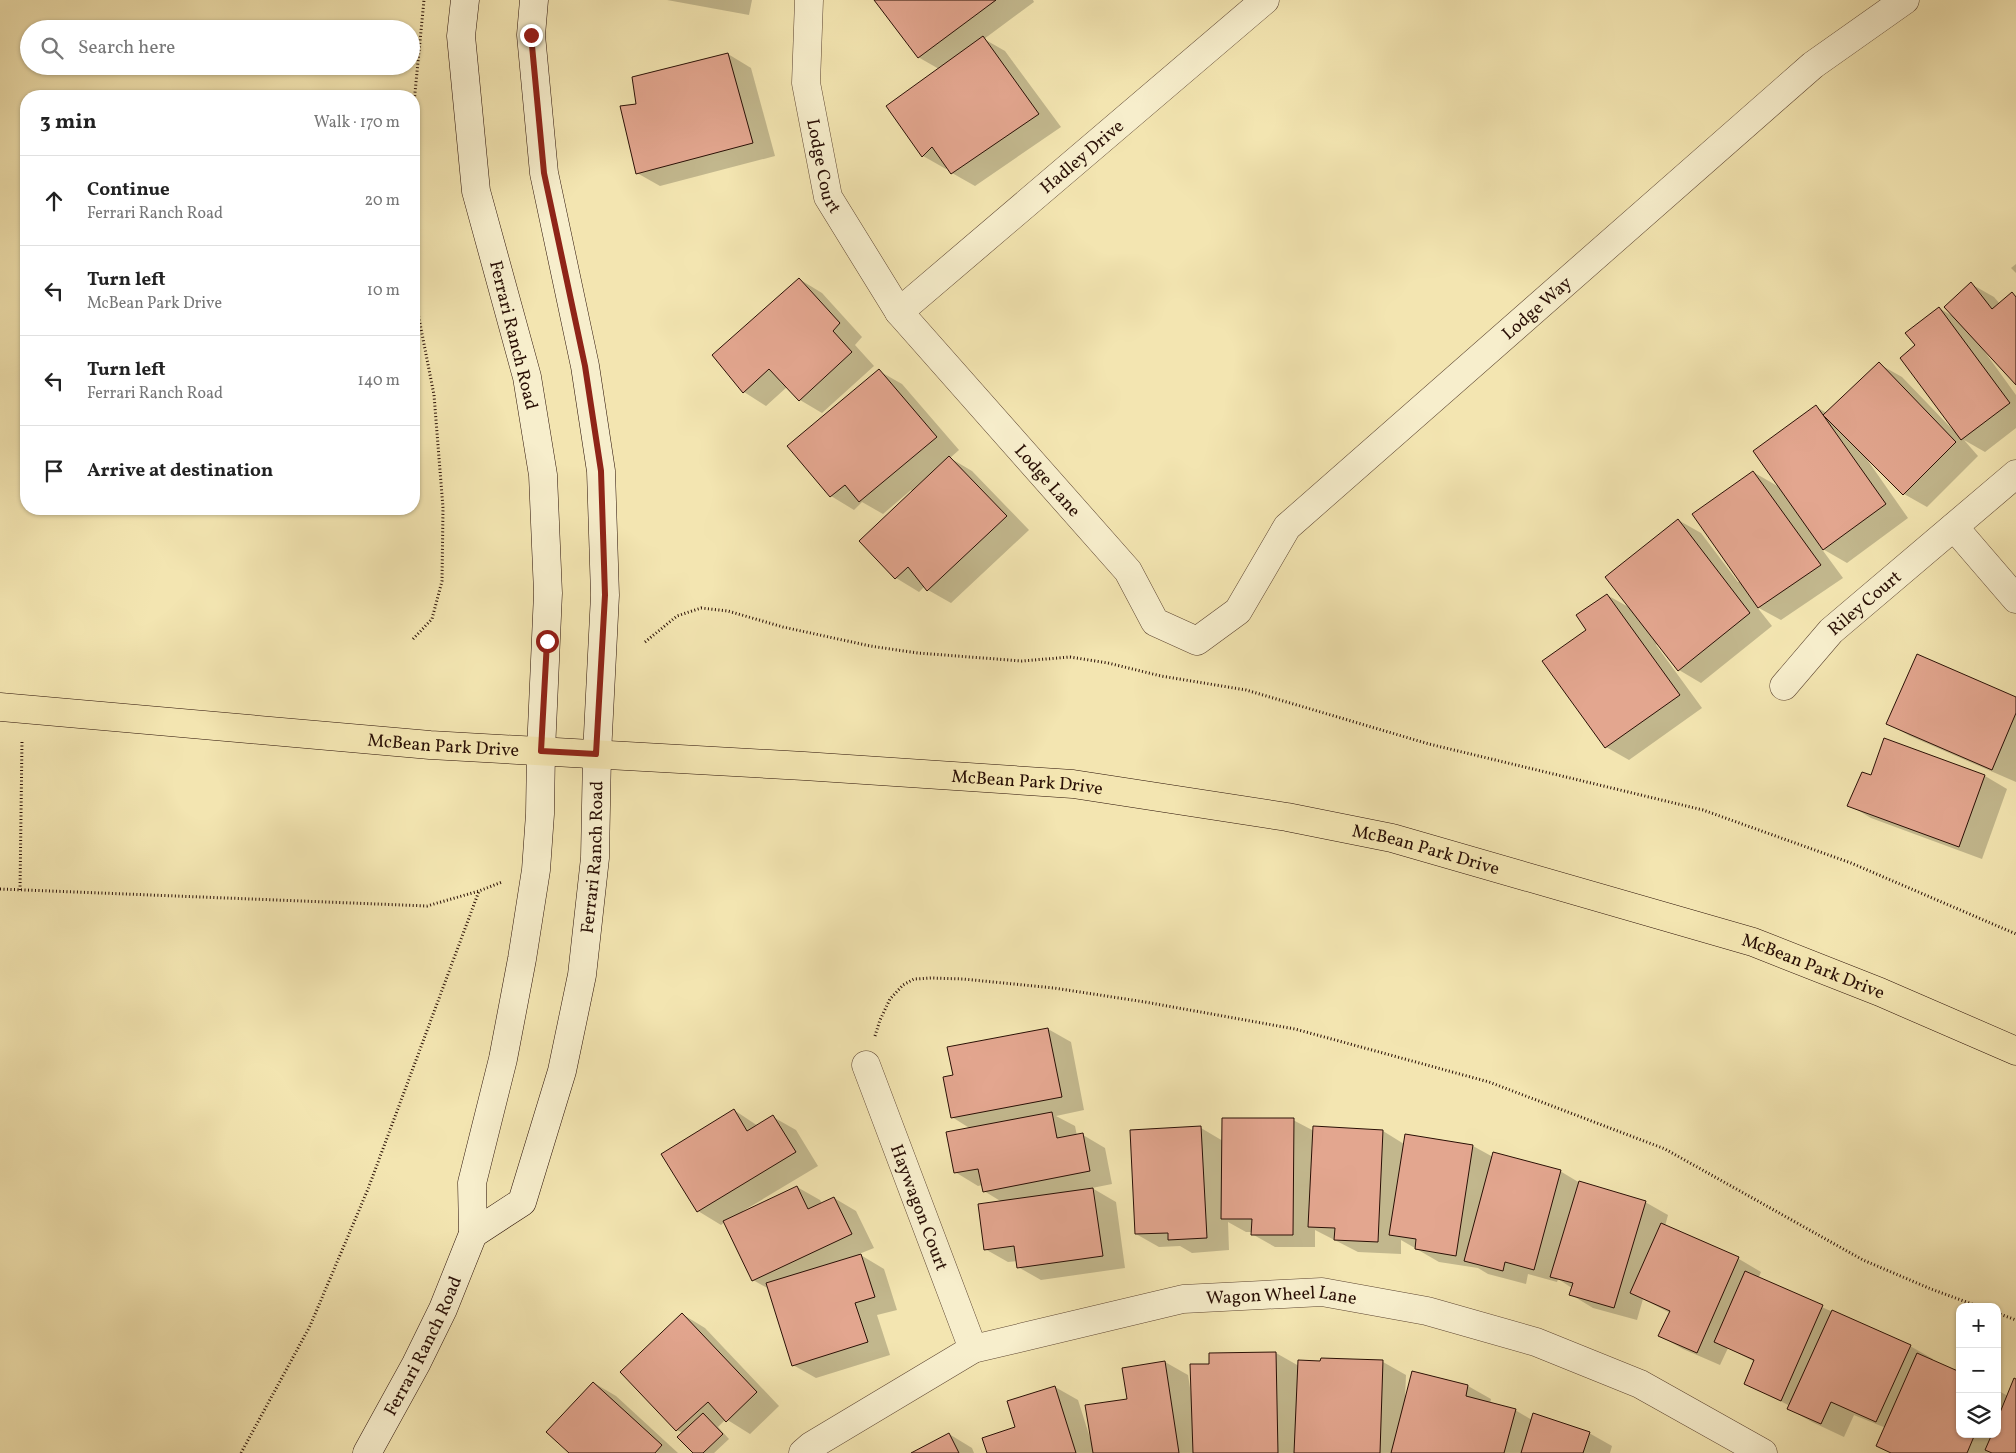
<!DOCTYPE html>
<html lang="en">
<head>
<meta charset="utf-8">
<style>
  :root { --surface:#fff; --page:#f2f2f2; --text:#222; --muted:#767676; --line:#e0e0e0 }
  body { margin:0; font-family:Vollkorn,serif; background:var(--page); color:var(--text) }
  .controls { position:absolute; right:15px; bottom:15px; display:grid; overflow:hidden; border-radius:10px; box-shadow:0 1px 4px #0004 }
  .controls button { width:45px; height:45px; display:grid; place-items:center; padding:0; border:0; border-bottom:1px solid var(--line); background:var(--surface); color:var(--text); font:25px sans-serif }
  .stop { position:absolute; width:15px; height:15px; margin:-11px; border:4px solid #8f2418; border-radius:50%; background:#fff }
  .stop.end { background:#8f2418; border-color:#fff; box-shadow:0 1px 5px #0008 }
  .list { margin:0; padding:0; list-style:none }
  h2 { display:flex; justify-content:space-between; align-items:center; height:65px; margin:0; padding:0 20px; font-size:21px }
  h2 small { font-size:16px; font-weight:400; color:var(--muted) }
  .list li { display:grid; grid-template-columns:32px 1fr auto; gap:15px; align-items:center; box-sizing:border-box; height:90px; padding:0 20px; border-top:1px solid var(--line) }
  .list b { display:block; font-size:19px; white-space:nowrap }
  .list p { margin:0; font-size:16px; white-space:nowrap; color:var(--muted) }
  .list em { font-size:16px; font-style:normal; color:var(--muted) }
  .icon { flex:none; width:28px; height:28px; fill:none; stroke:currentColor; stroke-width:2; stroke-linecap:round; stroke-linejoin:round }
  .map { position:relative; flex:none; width:2016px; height:1453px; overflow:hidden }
  .search { position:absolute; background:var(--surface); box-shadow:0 1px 4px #0004; left:20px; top:20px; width:400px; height:55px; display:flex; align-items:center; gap:12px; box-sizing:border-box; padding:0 18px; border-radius:28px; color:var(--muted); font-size:19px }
  .panel { position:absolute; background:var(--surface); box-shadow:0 1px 4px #0004; left:20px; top:90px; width:400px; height:425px; border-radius:20px }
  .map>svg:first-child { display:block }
</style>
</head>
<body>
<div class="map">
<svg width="2016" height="1453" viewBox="0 0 2016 1453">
  <rect width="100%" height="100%" fill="#f3e5b1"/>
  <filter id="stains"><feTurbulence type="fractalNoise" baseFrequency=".004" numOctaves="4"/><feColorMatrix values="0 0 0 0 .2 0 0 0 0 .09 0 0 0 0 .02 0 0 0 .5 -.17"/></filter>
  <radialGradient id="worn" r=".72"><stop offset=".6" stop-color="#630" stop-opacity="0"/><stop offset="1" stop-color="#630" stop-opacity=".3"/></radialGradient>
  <g fill="#0003">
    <polygon points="667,0 752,0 749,15"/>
    <polygon points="876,0 1033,0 1034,2 984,39 1005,51 1061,127 975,186 952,173 948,167 946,169 923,156 888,107 939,69 918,57"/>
    <polygon points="728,54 751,68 775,156 660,186 637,173 638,105"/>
    <polygon points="2016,264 2016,273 2011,268"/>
    <polygon points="799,279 822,293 862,337 855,345 874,366 822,413 800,400 787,387 766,406 744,392"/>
    <polygon points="1971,284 1994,297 2000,304 2012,294 2016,296 2016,383 1983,347 1982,348 2016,395 2016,428 1985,452 1964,440 1978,456 1927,507 1904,494 1867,457 1866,458 1908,518 1847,563 1821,548 1843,578 1781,620 1757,607 1772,626 1701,683 1679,670 1658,643 1656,645 1702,708 1629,760 1606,747 1587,630 1607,595 1632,609 1678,520 1701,533 1738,582 1740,581 1753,472 1781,488 1816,407 1827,413 1879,364 1902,377 1954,431 1917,346 1939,308 1954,317"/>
    <polygon points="879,371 902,384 959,450 950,458 972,471 1029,530 951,603 928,590 925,586 919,592 896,578 861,541 913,492 911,490 883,514 862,502 854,510 831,496"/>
    <polygon points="2016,698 2016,782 1910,736 1887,723"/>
    <polygon points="1872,776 1985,776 2007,789 1982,859 1871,818 1849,805"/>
    <polygon points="1048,1029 1071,1042 1084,1110 1056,1116 1075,1126 1077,1136 1083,1135 1105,1148 1112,1184 1092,1188 1116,1202 1125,1268 1041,1280 1018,1267 1018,1261 1008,1262 985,1249 1002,1202 984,1191 982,1185 978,1186 955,1172 971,1129 952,1117 954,1076 949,1048"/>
    <polygon points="734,1110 758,1126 773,1117 796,1130 818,1166 743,1211 744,1213 797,1187 820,1200 822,1204 834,1198 856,1211 874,1248 859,1254 884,1269 897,1310 877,1315 890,1355 816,1378 793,1365 769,1289 753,1280 725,1222 721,1225 698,1211"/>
    <polygon points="1293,1120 1314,1131 1383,1131 1404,1144 1473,1146 1493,1157 1560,1171 1580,1183 1645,1202 1668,1215 1665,1226 1739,1259 1761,1272 1758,1279 1910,1346 1933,1359 1932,1361 1960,1434 1997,1434 1997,1390 2008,1396 2016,1380 2016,1453 1890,1453 1878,1446 1886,1428 1854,1415 1844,1437 1812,1422 1789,1409 1790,1406 1745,1383 1755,1362 1728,1348 1720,1365 1683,1349 1660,1336 1670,1313 1643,1299 1637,1320 1593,1308 1570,1294 1572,1288 1558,1279 1557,1282 1528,1274 1526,1284 1488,1274 1478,1268 1439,1262 1401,1240 1401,1254 1358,1252 1315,1230 1315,1247 1275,1247 1252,1234 1252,1232 1246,1232 1228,1222 1229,1250 1192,1253 1180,1246 1159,1247 1136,1234 1201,1128 1223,1141"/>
    <polygon points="682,1314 705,1328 779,1406 750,1434 726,1419 718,1427 729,1439 714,1453 694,1453 683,1433 677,1430 621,1372"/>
    <polygon points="1276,1353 1299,1366 1321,1363 1322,1359 1383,1362 1406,1375 1405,1398 1413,1373 1468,1386 1491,1399 1490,1404 1515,1410 1532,1420 1589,1433 1612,1446 1610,1453 988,1453 1017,1428 1055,1387 1078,1400 1091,1441 1165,1362 1188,1375 1191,1394 1210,1365"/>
    <polygon points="594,1383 616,1396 678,1453 570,1453"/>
    <polygon points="949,1434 972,1448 974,1453 914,1453"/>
  </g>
  <g fill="#e3a68f" stroke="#290f05">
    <polygon points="874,0 996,0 918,58"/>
    <polygon points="983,36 1039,114 951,174 932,147 922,157 886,106"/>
    <polygon points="728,53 753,143 636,174 620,106 636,104 632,77"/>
    <polygon points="799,278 840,323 833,331 852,352 799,401 769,369 743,393 712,355"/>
    <polygon points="1971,282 1992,309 2012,292 2016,297 2016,385 1944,307"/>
    <polygon points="1939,307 2010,403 1961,440 1900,358 1915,345 1905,333"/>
    <polygon points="1879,362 1956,442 1903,495 1823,415"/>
    <polygon points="879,369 937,437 859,502 845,485 830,497 787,446"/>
    <polygon points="1816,405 1886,504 1823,550 1753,451"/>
    <polygon points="949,456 1007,516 927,591 908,567 895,579 859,541"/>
    <polygon points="1753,471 1821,565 1758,608 1692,514"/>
    <polygon points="1678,519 1750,613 1678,671 1605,577"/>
    <polygon points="1607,594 1680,695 1605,748 1542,661 1586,630 1576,615"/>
    <polygon points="1917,654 2016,697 2016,713 1992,770 1886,724"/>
    <polygon points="1884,738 1985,775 1959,847 1847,806 1862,772 1871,775"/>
    <polygon points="1048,1028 1062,1097 951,1118 943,1077 953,1075 947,1047"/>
    <polygon points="734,1109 747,1131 773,1115 796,1152 697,1212 661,1154"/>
    <polygon points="1052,1112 1057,1138 1083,1133 1090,1171 983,1192 978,1169 954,1173 946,1132"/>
    <polygon points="1222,1118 1294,1118 1293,1235 1251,1235 1252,1219 1221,1219"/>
    <polygon points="1201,1126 1207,1238 1168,1240 1168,1233 1135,1234 1130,1130"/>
    <polygon points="1313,1126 1383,1130 1378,1242 1334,1240 1335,1228 1308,1227"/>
    <polygon points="1405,1134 1473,1145 1456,1256 1415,1249 1416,1239 1389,1235"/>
    <polygon points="1493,1152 1561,1170 1534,1270 1505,1262 1503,1271 1464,1261"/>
    <polygon points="1579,1181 1646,1201 1614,1308 1569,1295 1573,1283 1550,1277"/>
    <polygon points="797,1186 808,1209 834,1197 852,1234 752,1281 723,1221"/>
    <polygon points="1093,1188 1103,1256 1017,1268 1014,1246 984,1250 978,1204"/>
    <polygon points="1661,1223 1739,1257 1697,1353 1658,1336 1670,1311 1630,1293"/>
    <polygon points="861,1254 875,1297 855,1303 868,1342 792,1366 766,1283"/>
    <polygon points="1745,1271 1823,1305 1781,1401 1744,1384 1754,1360 1714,1342"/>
    <polygon points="1832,1310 1911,1345 1876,1422 1831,1402 1821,1424 1787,1409"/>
    <polygon points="682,1313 757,1392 726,1422 708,1402 676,1431 620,1372"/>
    <polygon points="1276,1352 1278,1453 1193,1453 1190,1364 1209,1364 1209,1353"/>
    <polygon points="1917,1353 1960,1372 1960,1434 1975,1434 1967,1453 1891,1453 1876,1446"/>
    <polygon points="1321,1358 1383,1360 1380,1453 1294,1453 1298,1360 1320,1361"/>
    <polygon points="1165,1361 1179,1453 1093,1453 1085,1405 1127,1399 1122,1368"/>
    <polygon points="1412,1371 1468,1385 1466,1396 1516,1409 1504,1453 1391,1453"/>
    <polygon points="2014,1378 2016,1379 2016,1453 1992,1453 1985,1450 1992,1434 1997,1434 1997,1420"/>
    <polygon points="593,1382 662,1445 655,1453 569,1453 546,1432"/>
    <polygon points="1055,1386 1076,1453 987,1453 982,1438 1015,1427 1007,1401"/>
    <polygon points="703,1413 723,1434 703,1453 693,1453 677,1437"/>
    <polygon points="1533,1413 1590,1432 1583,1453 1521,1453"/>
    <polygon points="949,1433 959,1453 911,1453"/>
  </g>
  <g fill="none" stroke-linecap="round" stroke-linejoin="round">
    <g stroke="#5c4430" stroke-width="29">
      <g id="minor">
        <path id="s1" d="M809,0L806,83L828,197L899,312L1128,571L1155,622L1197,641L1238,611L1287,527L1813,65L1905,0"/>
        <path id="s2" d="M899,312L1265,0"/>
        <polyline points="1954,527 2016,599"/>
        <path id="s3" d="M1784,686L1831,631L2016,474"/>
        <path id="s4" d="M866,1065L973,1349"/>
        <path id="s5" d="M803,1453L811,1446L973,1349L1183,1299L1322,1292L1427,1311L1536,1342L1640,1384L1763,1453"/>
      </g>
    </g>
    <g stroke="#290f05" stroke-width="29">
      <g id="secondary">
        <path id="s6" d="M473,1234L522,1202L562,1071L582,975L595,858L597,754L605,595L601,471L585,366L544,173L531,35L534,0"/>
        <path id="s7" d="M367,1453L416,1364L443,1309L473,1234L472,1183L503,1059L522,959L536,870L540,814L541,751L548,593L543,475L527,377L476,191L461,36L465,0"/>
      </g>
    </g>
    <g stroke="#290f05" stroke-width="29">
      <g id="primary">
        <path id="s8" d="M0,707L430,745L804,766L1073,784L1287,817L1392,838L1753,942L1880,992L2016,1051"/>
      </g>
    </g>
    <g stroke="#290f05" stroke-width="3" stroke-dasharray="1 2.5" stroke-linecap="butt">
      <polyline points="414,103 424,0"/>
      <polyline points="413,639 432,619 442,581 443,508 434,395 414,293"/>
      <polyline points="645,642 677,616 701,608 728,611 783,627 870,646 918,653 1022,661 1070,657 1108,663 1161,676 1246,690 1429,744 1703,810 1851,863 2016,934"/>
      <polyline points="0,889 427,906 479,891 502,882"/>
      <polyline points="20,890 22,740"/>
      <polyline points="875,1036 880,1020 890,999 903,985 914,979 931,978 963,979 1054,988 1145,1002 1295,1029 1489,1082 1665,1149 1863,1260 1931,1289 1980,1307"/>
      <polyline points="1997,1313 2016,1320"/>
      <polyline points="241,1453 310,1326 368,1189 479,891"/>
    </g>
    <use href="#minor" stroke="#f7eecc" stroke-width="28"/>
    <use href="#secondary" stroke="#f7eecc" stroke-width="28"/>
    <use href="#primary" stroke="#f3e5b1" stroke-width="28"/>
  </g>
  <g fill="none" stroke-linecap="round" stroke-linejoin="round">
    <polyline stroke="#8f2418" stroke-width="6" points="531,35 544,173 585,366 601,471 605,595 596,754 541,751 547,641"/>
  </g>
  <g text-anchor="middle" stroke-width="5" stroke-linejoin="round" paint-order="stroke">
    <g font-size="18" fill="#290f05" stroke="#f7eecc">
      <text dy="6" stroke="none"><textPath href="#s2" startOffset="240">Hadley Drive</textPath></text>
      <text dy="6" stroke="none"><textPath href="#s1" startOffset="168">Lodge Court</textPath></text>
      <text dy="6" stroke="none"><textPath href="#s1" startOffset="1264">Lodge Way</textPath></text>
      <text transform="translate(514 335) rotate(76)" y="6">Ferrari Ranch Road</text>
      <text dy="6" stroke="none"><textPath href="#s1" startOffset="559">Lodge Lane</textPath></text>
      <text dy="6" stroke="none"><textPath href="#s3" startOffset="116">Riley Court</textPath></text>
      <text dy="6" stroke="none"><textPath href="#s8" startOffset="445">McBean Park Drive</textPath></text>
      <text dy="6" stroke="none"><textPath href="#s8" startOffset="1030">McBean Park Drive</textPath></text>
      <text dy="6" stroke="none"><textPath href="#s8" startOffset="1435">McBean Park Drive</textPath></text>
      <text dy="6" stroke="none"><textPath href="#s6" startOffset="412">Ferrari Ranch Road</textPath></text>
      <text dy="6" stroke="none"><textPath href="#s8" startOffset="1840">McBean Park Drive</textPath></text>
      <text dy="6" stroke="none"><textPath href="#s4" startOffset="152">Haywagon Court</textPath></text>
      <text dy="6" stroke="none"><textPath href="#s5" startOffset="514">Wagon Wheel Lane</textPath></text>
      <text dy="6" stroke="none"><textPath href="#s7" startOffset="121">Ferrari Ranch Road</textPath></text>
    </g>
  </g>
  <rect width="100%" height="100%" filter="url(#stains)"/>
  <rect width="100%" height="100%" fill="url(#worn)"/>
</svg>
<div class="controls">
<button>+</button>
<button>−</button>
<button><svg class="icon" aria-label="layers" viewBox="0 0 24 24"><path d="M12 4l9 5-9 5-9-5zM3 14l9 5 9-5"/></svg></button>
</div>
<div class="stop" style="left:547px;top:641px"></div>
<div class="stop end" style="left:531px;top:35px"></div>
<div class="search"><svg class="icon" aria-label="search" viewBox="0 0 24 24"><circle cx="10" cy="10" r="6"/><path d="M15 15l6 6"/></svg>Search here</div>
<section class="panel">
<h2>3 min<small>Walk · 170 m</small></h2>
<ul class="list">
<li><svg class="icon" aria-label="ahead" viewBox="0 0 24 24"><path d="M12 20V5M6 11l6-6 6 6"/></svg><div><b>Continue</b><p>Ferrari Ranch Road</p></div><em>20 m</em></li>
<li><svg class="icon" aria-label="left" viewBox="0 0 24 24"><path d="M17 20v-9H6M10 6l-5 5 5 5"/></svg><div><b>Turn left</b><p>McBean Park Drive</p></div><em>10 m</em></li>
<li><svg class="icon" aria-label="left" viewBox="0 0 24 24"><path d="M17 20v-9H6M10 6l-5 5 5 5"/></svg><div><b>Turn left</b><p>Ferrari Ranch Road</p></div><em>140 m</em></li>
<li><svg class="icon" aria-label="arrive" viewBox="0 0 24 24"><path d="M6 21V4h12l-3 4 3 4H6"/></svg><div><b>Arrive at destination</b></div></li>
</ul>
</section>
</div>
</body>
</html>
